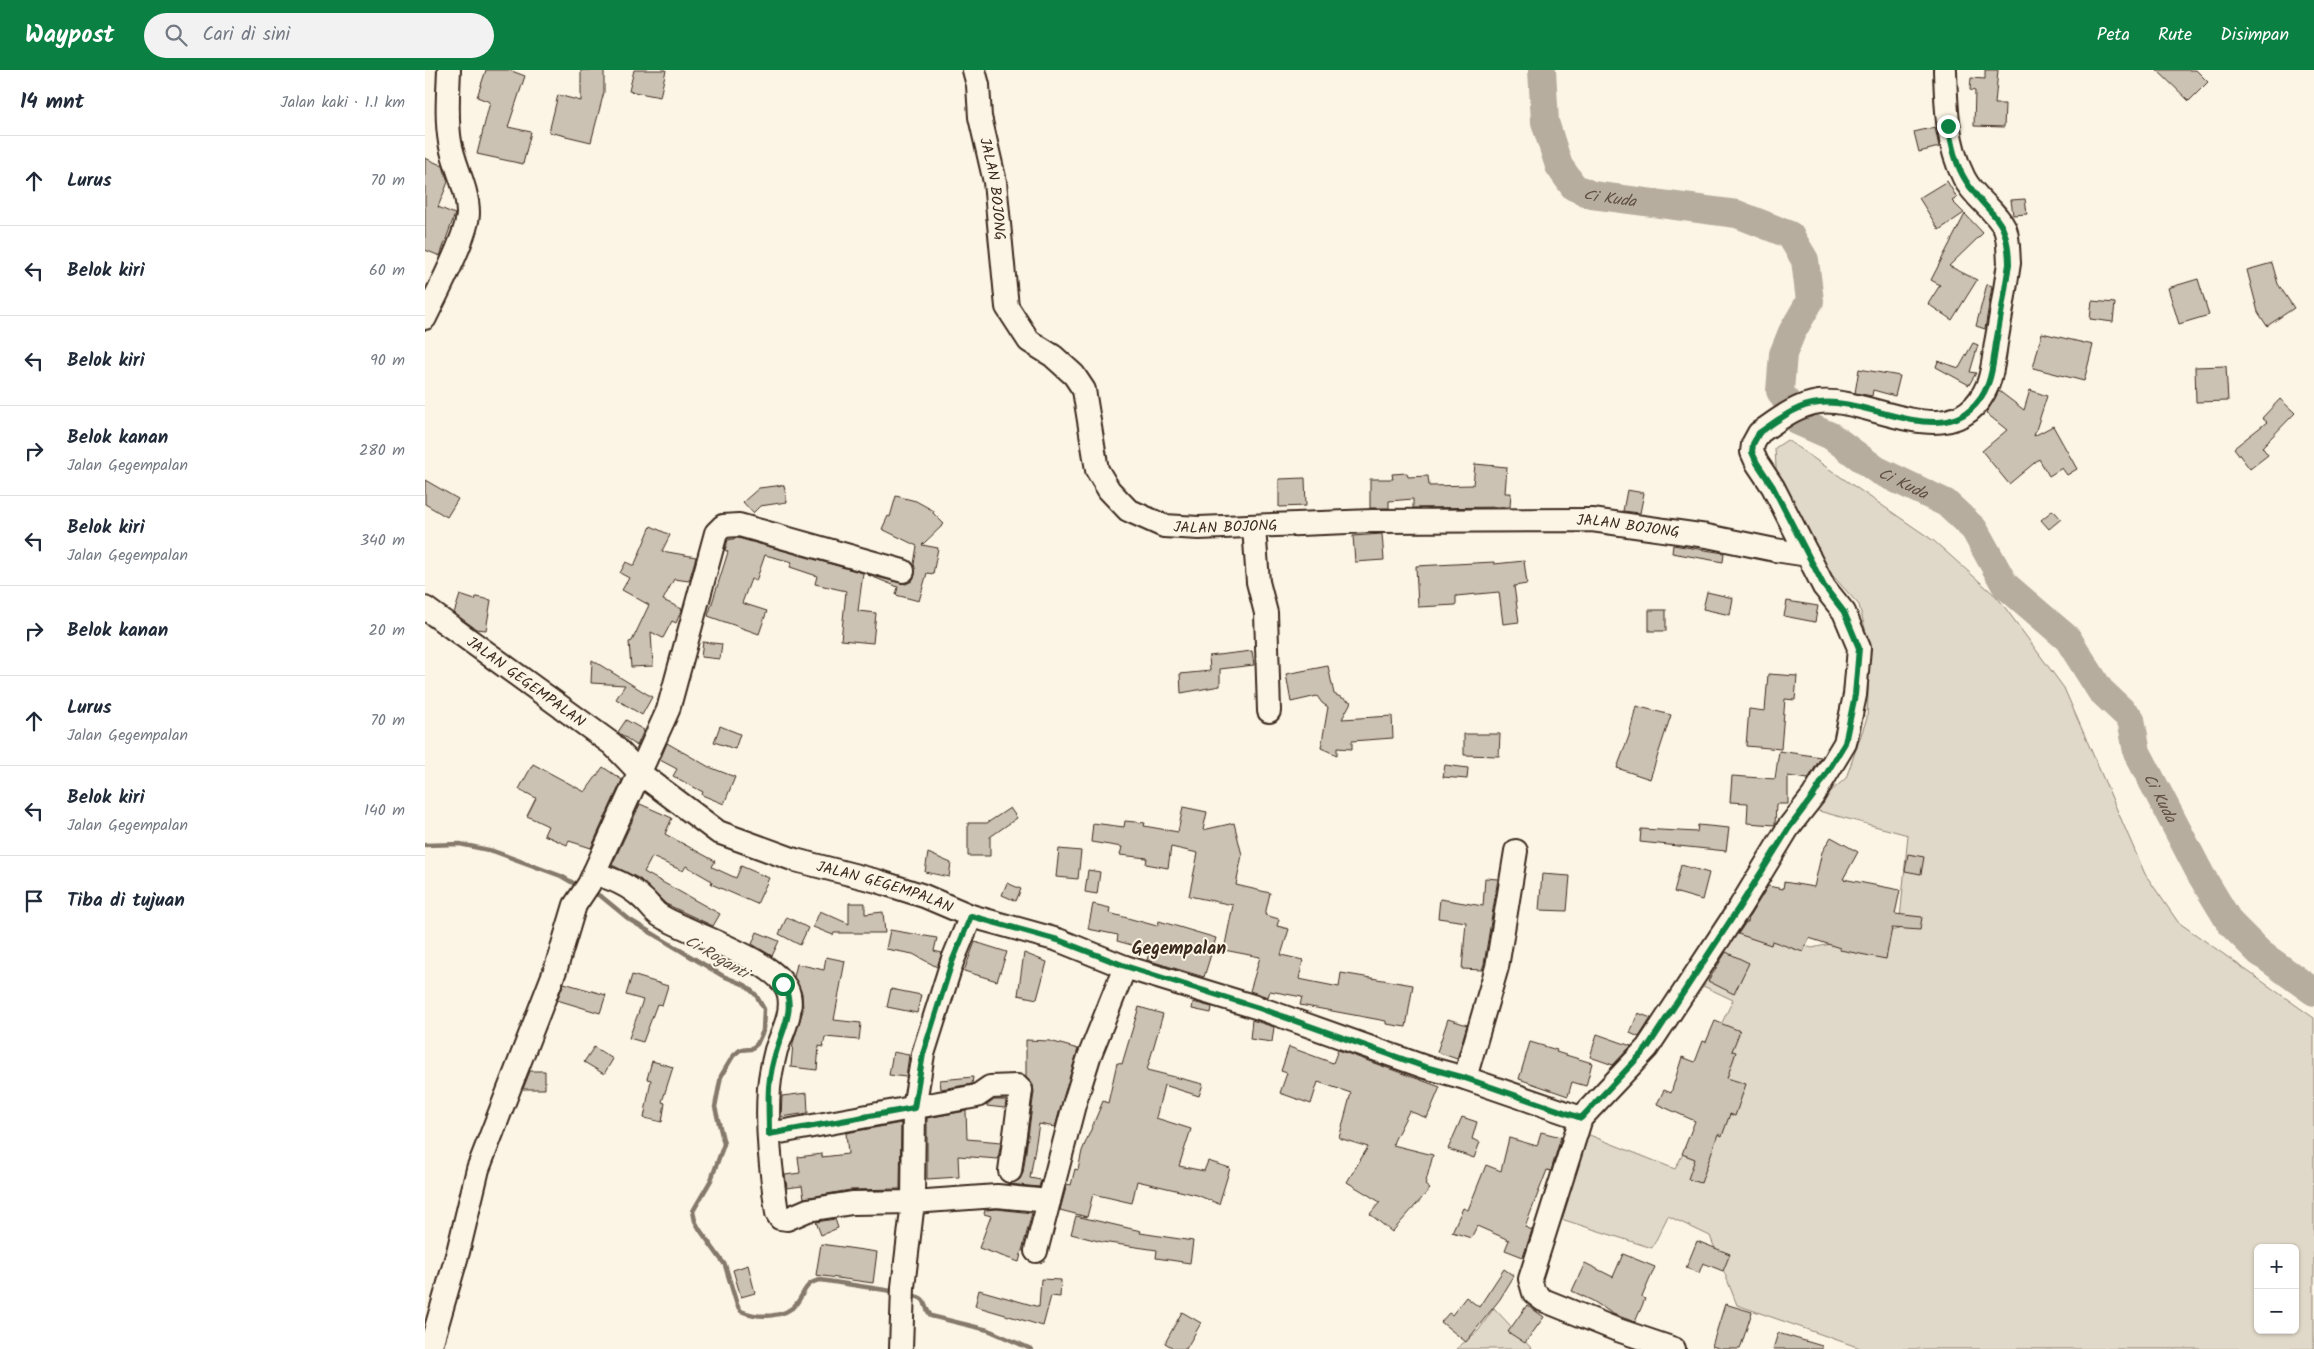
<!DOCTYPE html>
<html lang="id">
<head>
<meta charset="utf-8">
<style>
  :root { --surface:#fff; --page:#f2f2f3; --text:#1f2937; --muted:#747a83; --line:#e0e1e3; --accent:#0b8043 }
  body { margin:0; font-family:Kalam,sans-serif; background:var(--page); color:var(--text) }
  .controls { position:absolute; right:15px; bottom:15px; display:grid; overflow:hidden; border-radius:8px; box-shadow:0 1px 4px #0004 }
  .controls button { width:45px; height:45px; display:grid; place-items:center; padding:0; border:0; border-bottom:1px solid var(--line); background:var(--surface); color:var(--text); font:25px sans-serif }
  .stop { position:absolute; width:15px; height:15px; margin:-11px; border:4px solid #0b8043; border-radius:50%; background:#fff }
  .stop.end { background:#0b8043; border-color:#fff; box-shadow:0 1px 5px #0008 }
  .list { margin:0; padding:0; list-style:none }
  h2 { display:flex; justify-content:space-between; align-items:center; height:65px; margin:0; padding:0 20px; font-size:21px }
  h2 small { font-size:16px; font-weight:400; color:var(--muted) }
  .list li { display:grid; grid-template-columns:32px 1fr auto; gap:15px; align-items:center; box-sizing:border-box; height:90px; padding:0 20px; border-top:1px solid var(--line) }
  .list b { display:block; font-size:19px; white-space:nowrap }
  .list p { margin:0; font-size:16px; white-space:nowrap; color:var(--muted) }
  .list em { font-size:16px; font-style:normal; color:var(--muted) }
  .icon { flex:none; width:28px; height:28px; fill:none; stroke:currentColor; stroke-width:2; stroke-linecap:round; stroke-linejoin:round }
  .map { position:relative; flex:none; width:1889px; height:1279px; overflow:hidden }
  header { display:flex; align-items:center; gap:30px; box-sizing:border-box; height:70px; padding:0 25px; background:var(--accent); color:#fff }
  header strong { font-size:24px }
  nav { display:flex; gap:28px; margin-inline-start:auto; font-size:18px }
  .search { width:350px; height:45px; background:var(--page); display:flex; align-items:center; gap:12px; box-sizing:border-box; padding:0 18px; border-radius:28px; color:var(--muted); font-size:19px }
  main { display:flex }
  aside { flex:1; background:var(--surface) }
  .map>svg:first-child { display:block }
</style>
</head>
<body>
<header>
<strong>Waypost</strong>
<div class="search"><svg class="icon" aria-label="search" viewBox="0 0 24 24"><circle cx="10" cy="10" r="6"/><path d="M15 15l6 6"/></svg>Cari di sini</div>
<nav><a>Peta</a><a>Rute</a><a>Disimpan</a></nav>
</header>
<main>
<aside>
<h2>14 mnt<small>Jalan kaki · 1.1 km</small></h2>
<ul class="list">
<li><svg class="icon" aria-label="ahead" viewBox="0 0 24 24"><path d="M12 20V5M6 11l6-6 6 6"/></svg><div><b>Lurus</b></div><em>70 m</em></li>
<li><svg class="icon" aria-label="left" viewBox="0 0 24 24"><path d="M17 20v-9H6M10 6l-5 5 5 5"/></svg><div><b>Belok kiri</b></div><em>60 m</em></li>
<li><svg class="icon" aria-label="left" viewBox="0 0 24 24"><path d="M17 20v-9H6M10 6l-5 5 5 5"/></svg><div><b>Belok kiri</b></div><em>90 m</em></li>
<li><svg class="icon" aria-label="right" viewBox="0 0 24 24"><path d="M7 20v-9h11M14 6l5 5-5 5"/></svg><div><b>Belok kanan</b><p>Jalan Gegempalan</p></div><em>280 m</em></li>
<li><svg class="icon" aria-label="left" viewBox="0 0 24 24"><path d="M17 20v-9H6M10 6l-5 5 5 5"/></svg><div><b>Belok kiri</b><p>Jalan Gegempalan</p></div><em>340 m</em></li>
<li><svg class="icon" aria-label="right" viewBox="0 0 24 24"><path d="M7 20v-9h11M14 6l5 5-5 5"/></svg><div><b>Belok kanan</b></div><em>20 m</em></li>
<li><svg class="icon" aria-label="ahead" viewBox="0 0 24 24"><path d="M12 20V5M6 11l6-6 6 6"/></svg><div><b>Lurus</b><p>Jalan Gegempalan</p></div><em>70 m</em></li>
<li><svg class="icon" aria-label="left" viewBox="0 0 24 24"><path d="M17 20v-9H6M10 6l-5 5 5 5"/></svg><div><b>Belok kiri</b><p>Jalan Gegempalan</p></div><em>140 m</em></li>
<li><svg class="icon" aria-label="arrive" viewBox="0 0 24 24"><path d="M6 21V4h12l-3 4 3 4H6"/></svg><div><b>Tiba di tujuan</b></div></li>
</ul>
</aside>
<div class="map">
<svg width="1889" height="1279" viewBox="0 0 1889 1279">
  <rect width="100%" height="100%" fill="#fcf5e5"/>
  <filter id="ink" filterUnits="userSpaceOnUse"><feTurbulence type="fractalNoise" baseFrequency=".02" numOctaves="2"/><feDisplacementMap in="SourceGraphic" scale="10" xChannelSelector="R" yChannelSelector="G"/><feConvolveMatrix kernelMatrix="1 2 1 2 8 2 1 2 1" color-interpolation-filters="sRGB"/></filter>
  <g filter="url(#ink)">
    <g fill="#e0d8c8" stroke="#8e8173" fill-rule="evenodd">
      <path d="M1362,370L1509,471L1573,528L1639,618L1720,804L1753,852L1889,948V1279H1438L1312,1235L1285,1166L1243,1146L1227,1178L1133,1148L1162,1064L1250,1099L1283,1036L1285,977L1308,930L1274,914L1317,847L1362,860L1359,870L1387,878L1474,859L1483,765L1386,739L1421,708L1442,648L1445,578L1434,535L1391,487L1365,432L1351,398L1350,378ZM1833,1178H1870V1260H1833Z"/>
      <polygon points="1069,1238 1107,1279 1031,1279 1053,1261"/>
    </g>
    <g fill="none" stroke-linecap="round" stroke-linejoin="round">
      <g stroke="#85796b" stroke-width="4.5">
        <polyline points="0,775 35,774 68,781 136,806 155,817"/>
        <path d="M167,822L177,827L205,850L298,906L320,915L331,925L339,939L338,961L332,974L326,979L315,980L308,986L296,1006L290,1037L299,1074L286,1110L268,1141L270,1151L275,1160L300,1195L312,1235L316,1241C332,1248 360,1249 372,1233C380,1222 380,1212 396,1210L473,1222"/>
        <path d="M485,1225C506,1229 496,1234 506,1246L563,1260L606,1279"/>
      </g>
      <path stroke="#b7ad9e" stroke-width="28" id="s1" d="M1117,0L1120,52L1134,96L1149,117L1167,125L1312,144L1365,165L1380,190L1385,231L1367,262L1358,284L1355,321L1374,352L1406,366L1452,400L1521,433L1549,459L1580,515L1643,569L1675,620L1706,649L1712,682L1776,805L1805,853L1835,883L1889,922"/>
    </g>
    <g fill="#ccc2b3" stroke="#3b2a1e">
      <polygon points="61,0 84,0 100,6 83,57 106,62 98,94 52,84 65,32 52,27"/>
      <polygon points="156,0 179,0 179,22 166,72 124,62 133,25 156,31"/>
      <polygon points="209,0 241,0 235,27 204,21"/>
      <polygon points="1560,0 1573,0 1570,34 1580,34 1579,57 1549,56 1550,21 1545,20 1546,8 1560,9"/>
      <polygon points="1732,0 1771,0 1783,12 1764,31"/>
      <polygon points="1510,57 1514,77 1494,82 1489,62"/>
      <polygon points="0,88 18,96 23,112 13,137 30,144 15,186 0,180"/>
      <polygon points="1522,111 1532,128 1527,131 1539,143 1514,160 1494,128"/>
      <polygon points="1600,129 1602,144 1588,145 1586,130"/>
      <polygon points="1540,144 1558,163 1524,196 1552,210 1527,250 1503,234 1515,215 1506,210"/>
      <polygon points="1847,193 1853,214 1869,238 1842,256 1833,242 1822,200"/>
      <polygon points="1773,209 1784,245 1754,254 1743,218"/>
      <polygon points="1562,214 1567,216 1560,259 1551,256"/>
      <polygon points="1667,231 1690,233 1688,252 1665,249"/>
      <polygon points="1617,263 1668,275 1659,311 1608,298"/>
      <polygon points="1548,273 1553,275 1545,302 1551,303 1544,315 1511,297 1513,291 1534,298"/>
      <polygon points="1801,296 1803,331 1771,332 1770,297"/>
      <polygon points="1434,299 1475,306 1470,326 1448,320 1447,326 1430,323"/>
      <polygon points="1605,320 1622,326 1609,366 1628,356 1652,399 1642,405 1637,398 1624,406 1614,389 1584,414 1557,381 1582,360 1561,343 1574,321 1599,340"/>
      <polygon points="1855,329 1870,343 1837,377 1843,385 1825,399 1809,378 1842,352 1837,348"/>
      <polygon points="1050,394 1082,397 1080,423 1086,423 1085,437 988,438 988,429 964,431 964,438 945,438 945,409 968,409 967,404 982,403 983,407 1003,406 1004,416 1048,415"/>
      <polygon points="880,408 881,436 854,437 854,409"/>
      <polygon points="0,410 33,429 22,447 0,434"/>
      <polygon points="359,415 362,432 335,436 328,443 318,432 334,418"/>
      <polygon points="1202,420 1219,423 1215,443 1198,441"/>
      <polygon points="471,426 491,431 509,441 508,443 519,454 497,475 513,478 508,504 502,503 494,531 471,525 473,517 443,505 481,514 487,511 490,505 489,494 492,476 457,459 463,446 465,447"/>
      <polygon points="1628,440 1636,449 1624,459 1616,450"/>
      <polygon points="226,456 245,465 237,481 271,487 264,511 249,509 238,530 257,539 251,553 247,551 238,568 226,562 228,596 206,597 204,572 207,571 224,535 197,520 204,508 195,503 201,492 209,496"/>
      <polygon points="957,464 959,490 930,492 928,466"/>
      <polygon points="313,468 438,503 433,541 451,543 448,573 416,570 421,521 390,514 392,506 365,497 367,492 340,485 331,511 326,509 317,533 342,541 334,564 283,546 303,482 300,480 303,470"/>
      <polygon points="1248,475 1299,483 1298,492 1247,483"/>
      <polygon points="1099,491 1102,514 1089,516 1094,552 1078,554 1074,522 1031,526 1031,535 993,537 991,496 1069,492 1069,494"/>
      <polygon points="1282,522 1308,528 1305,545 1278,539"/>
      <polygon points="35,525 50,530 51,527 66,530 61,560 51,559 29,543"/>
      <polygon points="1362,531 1393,536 1390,552 1359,546"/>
      <rect x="1224" y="540" width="17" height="21"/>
      <polygon points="278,572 297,574 295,589 276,587"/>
      <polygon points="827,581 829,595 795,599 795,616 756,623 755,604 785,601 784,586"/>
      <polygon points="167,590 227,627 217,645 191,629 200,615 166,613"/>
      <polygon points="903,596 909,624 926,632 917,649 967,646 968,668 927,671 927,679 912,678 912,685 896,678 903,637 897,633 892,626 866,632 861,604"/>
      <polygon points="1343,604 1372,606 1370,630 1360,629 1356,679 1321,676 1324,639 1340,641"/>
      <polygon points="1211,636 1246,645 1225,709 1192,698 1204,666"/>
      <polygon points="201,650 219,660 212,676 193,662"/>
      <polygon points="295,656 315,664 310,679 289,672"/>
      <polygon points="1039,664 1075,664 1074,686 1039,685"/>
      <polygon points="242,673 284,697 310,707 299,734 277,725 278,722 248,706 252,699 235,690"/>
      <polygon points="1354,681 1396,687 1383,709 1363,706 1363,734 1351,734 1350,755 1322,753 1323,733 1305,732 1307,706 1350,709"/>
      <polygon points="108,694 160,722 178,697 197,710 166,778 144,771 142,775 119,765 123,756 102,746 111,728 94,719"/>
      <polygon points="1020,695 1043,698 1042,709 1018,707"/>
      <polygon points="215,734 247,748 240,764 290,791 287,797 311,808 316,796 344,808 332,834 286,814 287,811 261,796 258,801 227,787 219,802 295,844 288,856 241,834 215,809 187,795"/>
      <polygon points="758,737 782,742 778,760 809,753 817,785 811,815 845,823 840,845 854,849 852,856 864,859 856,885 878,890 874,909 914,917 916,903 988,915 981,957 961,954 961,951 875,935 877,927 845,921 843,927 825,921 835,887 799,880 808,835 764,826 773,783 746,777 743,798 721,794 722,788 695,785 697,777 666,772 668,753 699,757 700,751 720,753 719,756 753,762"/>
      <polygon points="585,738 592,748 565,767 565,786 543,786 543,753 562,753"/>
      <polygon points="1273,755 1304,758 1301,781 1215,772 1216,759 1272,762"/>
      <polygon points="1406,767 1433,782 1418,809 1475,820 1470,844 1497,847 1495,860 1467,858 1461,889 1415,880 1415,878 1384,868 1378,882 1347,871 1346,875 1313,864 1321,852 1323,852 1324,847 1343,816 1358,819 1359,812 1389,817 1397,782"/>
      <polygon points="634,779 656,781 653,809 631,807"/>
      <polygon points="503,783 526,793 524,807 500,802"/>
      <polygon points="1483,784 1499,787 1496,804 1480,801"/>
      <polygon points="1256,795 1284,803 1277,830 1249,822"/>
      <polygon points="663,800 675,802 672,824 660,822"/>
      <polygon points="1117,804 1145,806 1142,841 1114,840"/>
      <polygon points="1060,808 1073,809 1059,894 1057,900 1037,899 1041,852 1013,848 1015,829 1058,836"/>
      <polygon points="582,813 596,819 591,831 577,825"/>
      <polygon points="424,833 440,833 440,844 458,842 460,863 409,863 408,865 388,857 395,841 424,854"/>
      <polygon points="668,834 685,838 684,843 732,856 734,851 791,868 779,907 722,890 725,880 692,871 693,865 663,859"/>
      <polygon points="362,847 383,858 375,875 354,864"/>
      <polygon points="465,860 512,868 509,881 517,883 512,897 488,884 461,879"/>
      <polygon points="332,862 354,871 347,886 327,874"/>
      <polygon points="550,872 582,882 572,911 539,901"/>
      <polygon points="1301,882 1324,893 1309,924 1283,911"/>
      <polygon points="599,883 622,892 612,929 593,925"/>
      <polygon points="401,887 420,891 409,950 436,953 434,970 400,967 398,977 394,976 392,1000 366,997 368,973 378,940 377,923 369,907 372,894 399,900"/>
      <polygon points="207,905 243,916 237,935 232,934 218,972 204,968 218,930 201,925"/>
      <polygon points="139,913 181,925 175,943 132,930"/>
      <polygon points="466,919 496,925 492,943 462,937"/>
      <polygon points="768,932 787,937 786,943 767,939"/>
      <polygon points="714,937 738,944 722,1000 778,1014 774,1026 739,1015 731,1048 766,1059 754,1096 779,1101 783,1091 805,1098 794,1134 772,1125 712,1111 707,1133 668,1124 662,1147 635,1140 642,1114 646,1115 650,1099 653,1100 657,1081 678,1031 683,1033 692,993 697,994"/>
      <polygon points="1213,943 1226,948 1214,967 1205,963"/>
      <polygon points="1023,949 1042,955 1032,989 1012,982"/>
      <polygon points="827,950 849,957 847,972 825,969"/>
      <polygon points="1290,951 1315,961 1307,981 1311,982 1302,1008 1321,1014 1310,1046 1305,1044 1297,1066 1293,1064 1276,1113 1263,1109 1270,1089 1257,1084 1270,1051 1232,1034 1239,1020 1246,1023 1257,987 1270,992 1278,971 1281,972"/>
      <polygon points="1172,964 1206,976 1188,995 1165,987"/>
      <polygon points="601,970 625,971 653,979 630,1057 614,1054 605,1108 616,1110 614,1117 584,1114 595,1109 598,1103 609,1022 608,1015 601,1007"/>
      <polygon points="1105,972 1132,980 1131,982 1167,993 1161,1016 1147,1012 1143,1026 1094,1009"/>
      <polygon points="169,977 188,989 179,1004 159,992"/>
      <polygon points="864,977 908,993 913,980 1015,1017 1002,1048 984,1041 969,1071 968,1075 1008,1085 1000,1115 1005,1119 967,1162 945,1144 955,1132 922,1112 943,1077 914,1068 926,1023 893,1012 886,1034 855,1023 862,1003 856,1001"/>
      <polygon points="468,982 484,985 481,1007 464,1005"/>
      <polygon points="227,991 248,997 237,1032 240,1033 237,1052 219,1048 226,1010 222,1009"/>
      <polygon points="105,1001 120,1001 120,1019 98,1019"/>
      <polygon points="548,1007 547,1014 516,1019 515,1010"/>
      <polygon points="382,1023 383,1043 356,1047 357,1026"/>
      <polygon points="569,1030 581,1030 580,1038 561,1036"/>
      <polygon points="541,1041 542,1069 576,1072 573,1089 533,1086 534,1107 502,1109 502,1048"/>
      <polygon points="1037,1047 1052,1052 1047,1069 1055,1072 1049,1088 1023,1079"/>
      <polygon points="476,1053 475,1119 425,1120 379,1128 377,1116 362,1118 360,1105 375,1103 373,1087 397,1084 397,1087 423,1084 421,1063"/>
      <polygon points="1116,1062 1136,1067 1126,1101 1122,1100 1100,1157 1107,1160 1098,1187 1080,1180 1084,1170 1052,1156 1046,1168 1027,1162 1038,1138 1043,1140 1061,1095 1076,1101 1084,1068 1112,1076"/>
      <polygon points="572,1139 607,1143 594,1192 554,1178 566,1146 559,1144 560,1140"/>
      <polygon points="651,1146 716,1161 715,1163 768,1171 765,1193 731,1188 732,1180 677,1172 646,1164"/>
      <polygon points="410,1149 413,1158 396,1165 391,1152"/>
      <polygon points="1272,1171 1305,1184 1298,1201 1278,1193 1274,1203 1261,1198"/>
      <polygon points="396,1174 452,1182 448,1213 391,1205"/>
      <polygon points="1198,1184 1230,1197 1217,1227 1220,1229 1210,1252 1188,1244 1168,1231 1147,1221 1160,1193 1188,1207"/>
      <polygon points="323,1195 330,1223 316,1227 308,1200"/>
      <polygon points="1079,1199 1089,1206 1075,1229 1041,1272 1016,1252 1024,1243 1027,1245 1041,1227 1054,1237"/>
      <polygon points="616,1209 636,1210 635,1227 626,1226 618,1256 550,1236 554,1220 614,1237"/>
      <polygon points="1300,1234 1327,1242 1315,1279 1297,1279 1287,1276"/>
      <polygon points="1102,1235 1119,1247 1100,1273 1083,1262"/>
      <polygon points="757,1242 776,1253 761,1279 750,1279 740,1273"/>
      <polygon points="1353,1263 1397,1276 1397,1279 1348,1279"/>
    </g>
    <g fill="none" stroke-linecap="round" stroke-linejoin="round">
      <g stroke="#3b2a1e" stroke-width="26">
        <g id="minor">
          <path id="s2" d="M549,0L553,15L555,47L570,112L582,237L604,271L628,286L649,305L659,320L672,400L684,420L703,440L739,456L774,458L947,451L1167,450L1282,466L1350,480L1383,485"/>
          <path d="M0,248C11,225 43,165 43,143C43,118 29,96 25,72C21,49 23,24 24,0"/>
          <polyline points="829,457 833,512 841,543 844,641"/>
          <path id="s3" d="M0,538L187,674L216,704L293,762L370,790L452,811L499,826L546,846L633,870L700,897L834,938L1000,997L1040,1008L1156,1048"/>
          <path d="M169,803C187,809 204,815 218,829C224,834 228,841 234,845C263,864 357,890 364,925C368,944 357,963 351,980C348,992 345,1006 344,1018C341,1059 346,1101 352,1143L355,1148L362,1149L383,1140L427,1133L488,1132L572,1126L624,1131"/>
          <polyline points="1040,1008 1072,897 1091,781"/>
          <polyline points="344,1064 552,1026 565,1017 592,1016 596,1020 585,1101"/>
          <polyline points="611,1181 649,1035 664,987 700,897"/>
          <polyline points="5,1279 33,1182 53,1099 131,898 150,835 164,814 243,640 291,463 298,456 314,455 478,501"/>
          <polyline points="476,1279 478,1217 488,1132 489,1038 498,984 527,892 546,846"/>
          <path d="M1249,1279L1190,1259L1118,1230L1109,1223L1105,1209L1156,1048L1222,978L1315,837L1363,758L1388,726L1420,673L1430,625L1434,578L1419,542L1399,517L1348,417L1332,393L1327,382L1328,374L1334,363C1353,350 1371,335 1394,332C1445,326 1532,391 1563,314C1568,301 1569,286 1571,273C1576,246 1580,220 1584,193C1583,182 1584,170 1580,159C1571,140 1549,128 1539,108C1522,75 1521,37 1520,0"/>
        </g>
      </g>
      <use href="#minor" stroke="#fcf5e5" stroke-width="22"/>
    </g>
  </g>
  <g fill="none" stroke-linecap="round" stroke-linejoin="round" filter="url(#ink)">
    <path stroke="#0b8043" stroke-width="6" d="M358,914C371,936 359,957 352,979C348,991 345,1005 344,1017C343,1032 344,1048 344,1064L489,1038L498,984L527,892L546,846L633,870L700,896L834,938L1000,997L1040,1008L1156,1048L1222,978L1315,836L1364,758L1388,726L1420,673L1430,625L1434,578L1419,542L1399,516L1348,417L1332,393L1327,382L1328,374L1334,363C1353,350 1371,335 1394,333C1446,326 1532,391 1563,314C1568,301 1569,286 1571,273C1576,246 1580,220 1584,194C1583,143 1564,148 1541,111C1530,94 1527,75 1523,56"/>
  </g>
  <g text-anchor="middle" stroke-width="4" stroke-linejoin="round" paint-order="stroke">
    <g font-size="15" fill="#3b2a1e" stroke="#fcf5e5">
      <text dy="5" stroke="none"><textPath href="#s2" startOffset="121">JALAN BOJONG</textPath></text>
      <text dy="5" stroke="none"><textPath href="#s2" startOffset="588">JALAN BOJONG</textPath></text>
      <text dy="5" stroke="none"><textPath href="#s2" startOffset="991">JALAN BOJONG</textPath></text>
      <text dy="5" stroke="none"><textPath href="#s3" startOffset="125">JALAN GEGEMPALAN</textPath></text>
      <text dy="5" stroke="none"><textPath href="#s3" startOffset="545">JALAN GEGEMPALAN</textPath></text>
    </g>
    <g font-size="16" font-style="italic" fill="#605144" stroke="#fcf5e5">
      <text dy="6" stroke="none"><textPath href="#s1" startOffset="162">Ci Kuda</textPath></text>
      <text dy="6" stroke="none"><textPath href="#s1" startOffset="672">Ci Kuda</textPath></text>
      <text dy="6" stroke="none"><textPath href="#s1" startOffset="1092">Ci Kuda</textPath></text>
      <text transform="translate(292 886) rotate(30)" y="6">Ci Roganti</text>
    </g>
    <g font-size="18" font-weight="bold" fill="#3b2a1e" stroke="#fcf5e5">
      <text x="754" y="884">Gegempalan</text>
    </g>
  </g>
</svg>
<div class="controls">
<button>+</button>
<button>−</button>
</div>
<div class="stop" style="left:358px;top:914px"></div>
<div class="stop end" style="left:1523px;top:56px"></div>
</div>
</main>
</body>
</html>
